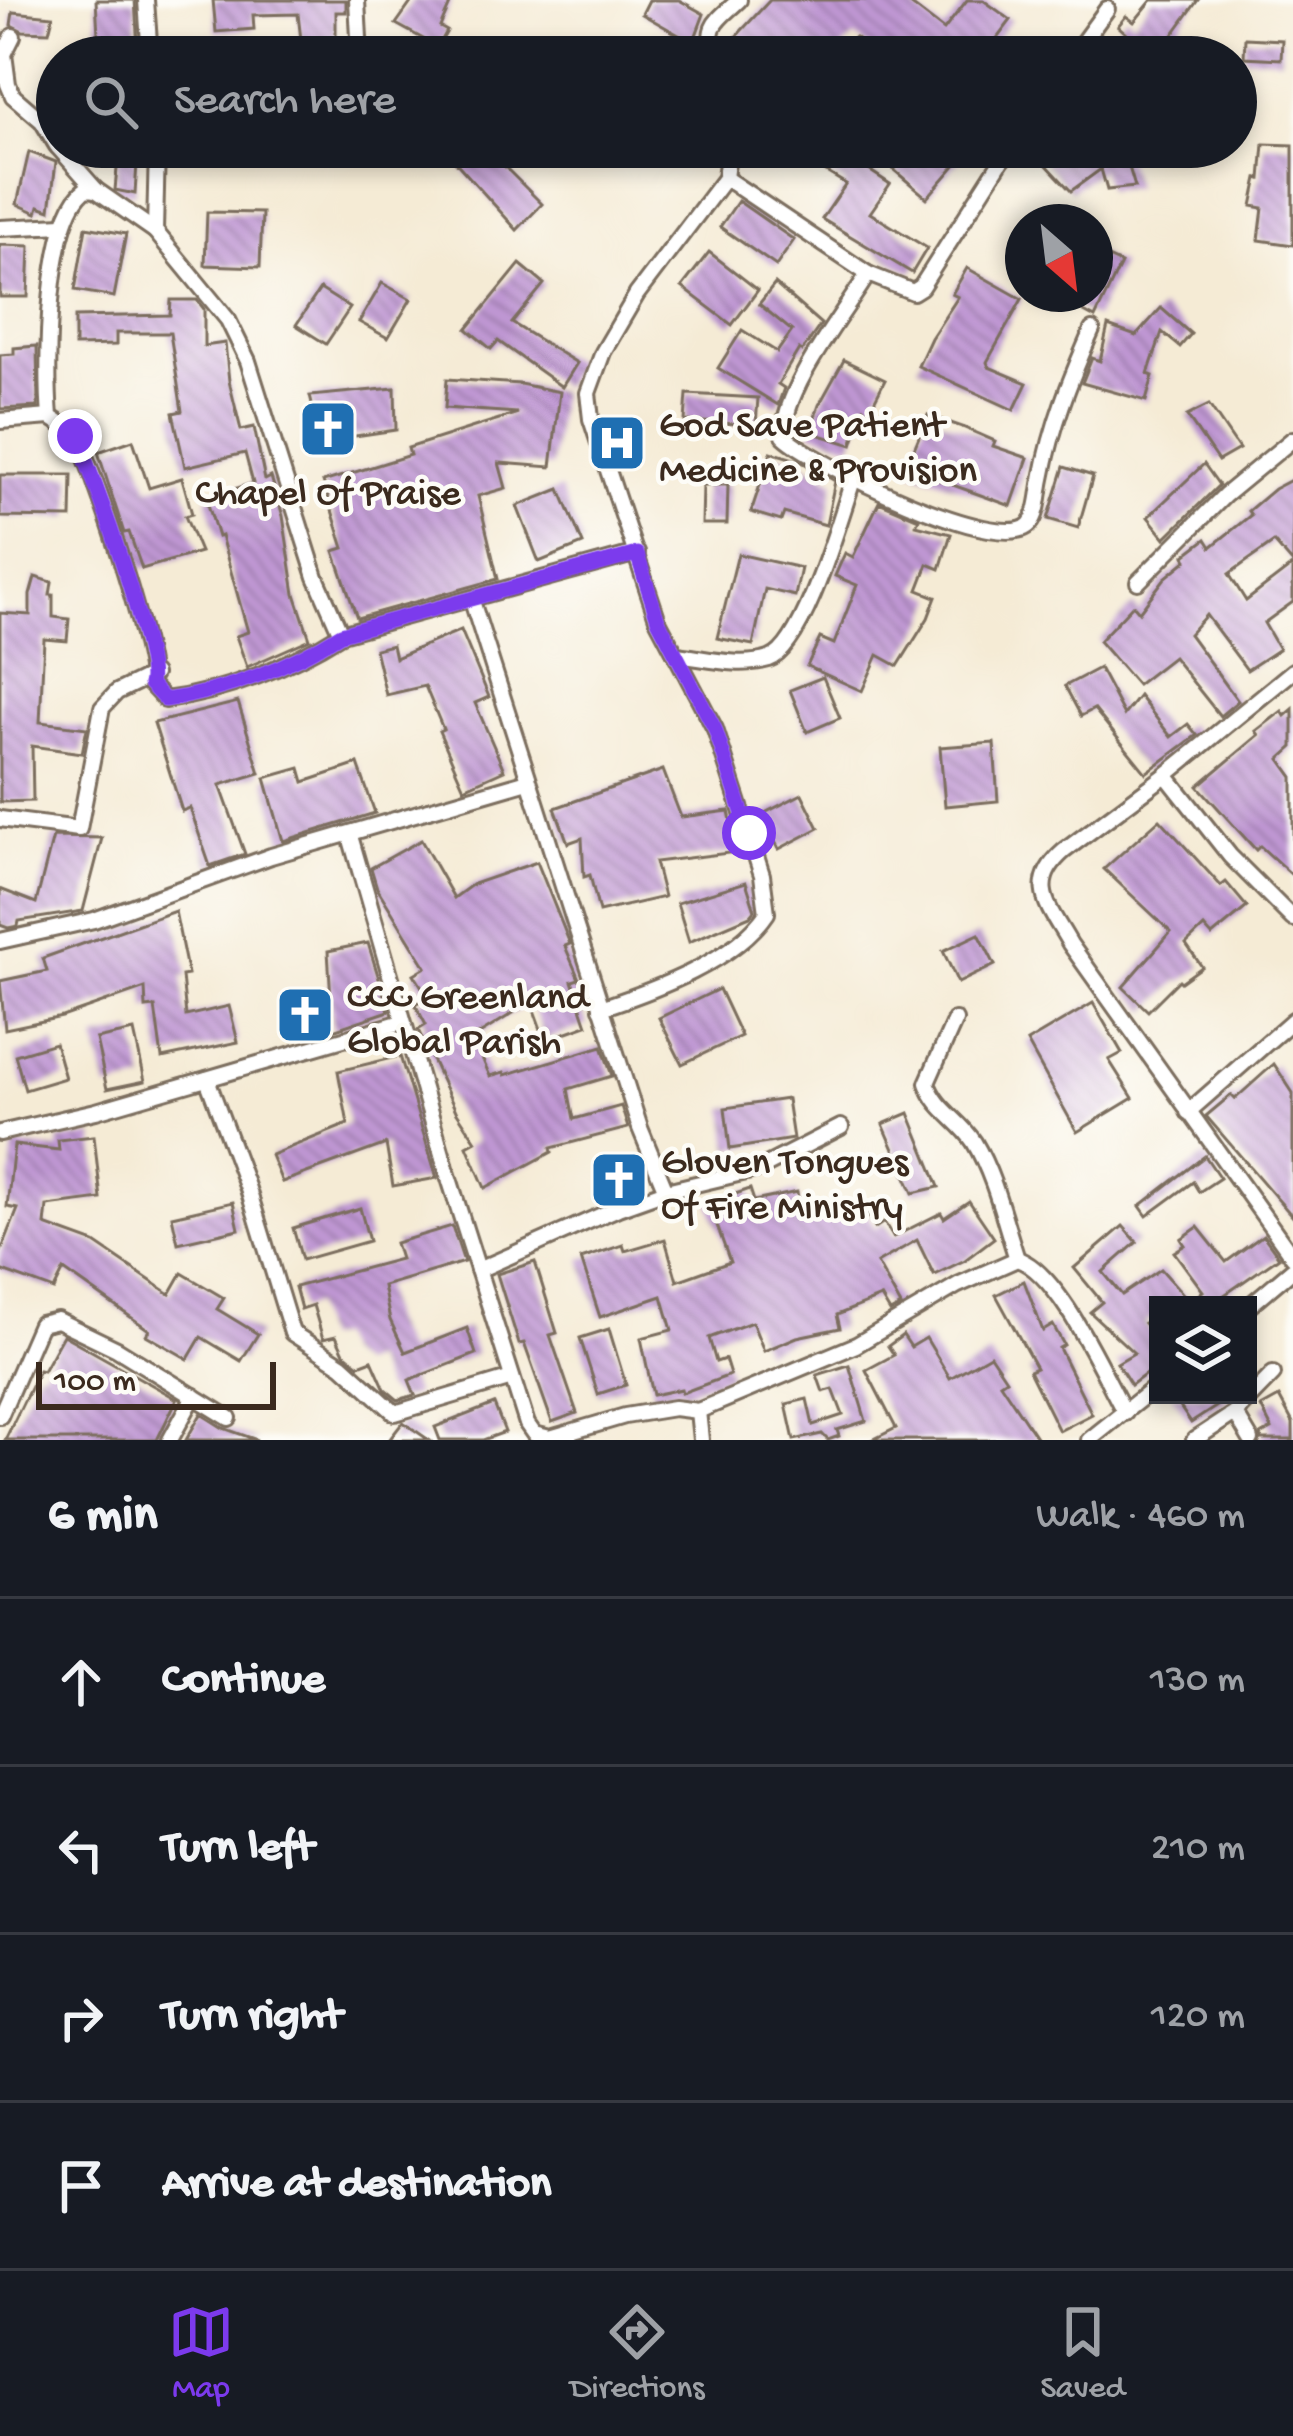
<!DOCTYPE html>
<html lang="en">
<head>
<meta charset="utf-8">
<style>
  :root { --surface:#171b24; --page:#242831; --text:#f1f3f6; --muted:#9ea1a6; --line:#363941; --accent:#7c3aed }
  body { margin:0; font-family:"Gochi Hand",sans-serif; background:var(--page); color:var(--text) }
  .controls { position:absolute; right:36px; bottom:36px; display:grid; overflow:hidden; border-radius:0px; box-shadow:0 6px 18px #0003 }
  .controls button { width:108px; height:108px; display:grid; place-items:center; padding:0; border:0; border-bottom:3px solid var(--line); background:var(--surface); color:var(--text); font:60px sans-serif }
  .compass { position:absolute; left:1005px; top:204px; width:108px; height:108px; border-radius:50%; background:var(--surface); box-shadow:0 6px 18px #0003; rotate:152deg }
  .scale { position:absolute; left:36px; bottom:30px; width:240px; box-sizing:border-box; padding-left:12px; border:6px solid #3b2a1e; border-top:0; font-size:33px; line-height:42px; white-space:nowrap; color:#3b2a1e; -webkit-text-stroke:9px #fdfcf7; paint-order:stroke }
  .stop { position:absolute; width:36px; height:36px; margin:-27px; border:9px solid #7c3aed; border-radius:50%; background:#fff }
  .stop.end { background:#7c3aed; border-color:#fff; box-shadow:0 3px 12px #0008 }
  .list { margin:0; padding:0; list-style:none }
  h2 { display:flex; justify-content:space-between; align-items:center; height:156px; margin:0; padding:0 48px; font-size:51px }
  h2 small { font-size:39px; font-weight:400; color:var(--muted) }
  .list li { display:grid; grid-template-columns:78px 1fr auto; gap:36px; align-items:center; box-sizing:border-box; height:168px; padding:0 48px; border-top:3px solid var(--line) }
  .list b { display:block; font-size:45px; white-space:nowrap }
  .list em { font-size:39px; font-style:normal; color:var(--muted) }
  .icon { flex:none; width:66px; height:66px; fill:none; stroke:currentColor; stroke-width:2; stroke-linecap:round; stroke-linejoin:round }
  .map { position:relative; flex:none; width:1293px; height:1440px; overflow:hidden }
  .search { position:absolute; background:var(--surface); box-shadow:0 6px 18px #0003; left:36px; right:36px; top:36px; height:132px; display:flex; align-items:center; gap:30px; box-sizing:border-box; padding:0 42px; border-radius:66px; color:var(--muted); font-size:45px }
  .sheet { height:828px; background:var(--surface) }
  nav { display:flex; justify-content:space-around; align-items:center; box-sizing:border-box; height:168px; border-top:3px solid var(--line); background:var(--surface); font-size:33px; color:var(--muted) }
  nav a { display:grid; justify-items:center; gap:6px }
  nav .on { color:var(--accent) }
  .map>svg:first-child { display:block }
</style>
</head>
<body>
<div class="map">
<svg width="1293" height="1440" viewBox="0 0 1293 1440">
  <defs>
    <pattern id="building-back-hatch" width="6" height="6" patternUnits="userSpaceOnUse" patternTransform="scale(3)"><rect width="6" height="6" fill="#bf97d3"/><path d="M-1 5l2 2M0 0l6 6M5-1l2 2" fill="none" stroke="#9c7bab"/></pattern>
  </defs>
  <rect width="100%" height="100%" fill="#fdfcf7"/>
  <filter id="ink" filterUnits="userSpaceOnUse"><feTurbulence type="fractalNoise" baseFrequency=".00833" numOctaves="2"/><feDisplacementMap in="SourceGraphic" scale="24" xChannelSelector="R" yChannelSelector="G"/><feConvolveMatrix kernelMatrix="1 2 1 2 8 2 1 2 1" color-interpolation-filters="sRGB"/></filter>
  <filter id="wash" filterUnits="userSpaceOnUse"><feTurbulence type="fractalNoise" baseFrequency=".004" numOctaves="4" result="noise"/><feDisplacementMap in="SourceGraphic" scale="48" xChannelSelector="R" yChannelSelector="G"/><feGaussianBlur stdDeviation="2.7" result="paint"/><feColorMatrix in="noise" values="0 0 0 0 0 0 0 0 0 0 0 0 0 0 0 0 0 1.4 0 .05"/><feComposite in="paint" operator="in"/></filter>
  <g filter="url(#wash)">
    <rect width="100%" height="100%" fill="#f5ebd5"/>
    <g id="blocks">
      <g fill="url(#building-back-hatch)">
        <polygon points="96,0 135,0 138,50 99,52"/>
        <polygon points="213,0 346,0 346,12 336,12 336,57 303,57 298,14 253,15 254,29 216,32"/>
        <polygon points="413,0 452,0 440,27 447,31 438,47 396,24"/>
        <polygon points="649,0 679,0 704,14 693,43 642,14"/>
        <polygon points="770,0 905,0 944,30 967,0 983,0 1011,20 983,57 882,57 855,37 831,57 745,57 730,43"/>
        <polygon points="1152,0 1198,0 1165,46 1168,49 1162,57 1110,57 1127,34 1118,26 1126,16 1134,22"/>
        <polygon points="13,12 53,16 49,32 23,31 11,25"/>
        <polygon points="1245,38 1282,40 1281,59 1244,57"/>
        <polygon points="1264,144 1293,145 1293,245 1259,240 1263,208 1252,206 1258,178 1261,179"/>
        <polygon points="119,147 138,147 135,194 115,190"/>
        <polygon points="464,147 485,147 542,204 517,230 452,158"/>
        <polygon points="824,147 858,147 851,158 890,184 870,213 927,248 912,273 822,219 846,184 813,164"/>
        <polygon points="914,147 971,147 927,198 894,170"/>
        <polygon points="1030,147 1123,147 1135,187 1107,190 1101,169 1071,191"/>
        <polygon points="29,152 56,162 50,210 39,206 37,213 17,204"/>
        <polygon points="738,201 794,240 776,266 720,227"/>
        <polygon points="207,212 262,213 260,267 205,265"/>
        <polygon points="86,227 126,234 114,297 75,290"/>
        <polygon points="0,245 30,246 28,297 0,297"/>
        <polygon points="709,252 758,290 732,325 682,287"/>
        <polygon points="1095,252 1121,264 1095,318 1051,294 1095,294"/>
        <polygon points="520,264 544,284 512,323 577,363 562,387 498,341 491,349 467,329"/>
        <polygon points="967,268 1022,299 987,362 989,367 1027,383 1014,410 918,366 931,338 958,297 952,294"/>
        <polygon points="382,283 411,299 388,338 359,322"/>
        <polygon points="775,284 821,324 802,351 799,349 778,384 784,388 778,405 718,368 742,330 777,352 792,331 759,304"/>
        <polygon points="320,289 350,308 326,344 296,325"/>
        <polygon points="171,300 197,300 204,309 204,346 225,343 229,381 241,430 254,427 265,480 271,477 283,516 295,594 310,639 247,667 236,636 248,632 221,536 218,537 206,498 253,483 245,453 185,467 173,413 182,411 170,333 116,333 116,345 75,346 75,317 170,315"/>
        <polygon points="1161,308 1191,334 1180,347 1162,332 1148,374 1153,376 1146,401 1082,383 1092,358 1100,361 1108,326 1136,336"/>
        <polygon points="37,346 38,407 0,409 0,355 14,354 14,348"/>
        <polygon points="844,360 885,380 869,411 864,408 852,445 810,432 819,405"/>
        <polygon points="447,379 520,384 560,392 551,467 499,463 506,488 478,496 498,579 357,618 334,551 344,548 323,482 410,455 408,448 518,413 445,408"/>
        <polygon points="395,388 396,430 321,441 310,396"/>
        <polygon points="687,394 758,398 756,425 685,421"/>
        <polygon points="1209,405 1239,449 1218,461 1187,416"/>
        <polygon points="928,415 965,428 995,441 993,446 1028,458 1011,506 906,468"/>
        <polygon points="133,440 149,488 182,478 192,514 185,516 200,552 142,569 129,532 124,533 98,452"/>
        <polygon points="771,452 800,461 835,481 826,525 784,513 781,521 751,512"/>
        <polygon points="1204,464 1219,485 1165,538 1148,517"/>
        <polygon points="1064,467 1093,476 1078,528 1048,519"/>
        <polygon points="0,475 72,475 71,518 0,517"/>
        <polygon points="1293,479 1293,564 1274,542 1229,574 1246,601 1293,565 1293,602 1264,623 1279,649 1247,670 1206,615 1189,634 1238,701 1220,716 1173,657 1137,685 1099,641 1133,605 1139,612 1165,578 1187,560 1185,555 1206,539 1211,547 1251,515 1248,511 1274,489"/>
        <polygon points="703,485 728,485 727,524 702,524"/>
        <polygon points="560,489 583,544 539,562 517,506"/>
        <polygon points="879,502 919,519 916,525 951,534 940,569 928,564 918,590 936,597 928,618 898,666 878,655 862,691 807,666 820,638 834,644 857,585 835,576 845,553 853,557"/>
        <polygon points="738,554 801,568 795,596 765,589 753,645 717,638"/>
        <polygon points="35,577 52,582 50,595 53,595 53,617 69,619 67,641 44,639 40,722 87,728 82,753 32,746 33,801 0,802 0,613 30,615 30,595"/>
        <polygon points="461,630 489,697 475,703 504,770 464,788 439,731 443,729 425,686 386,695 375,649 392,645 395,658"/>
        <polygon points="1099,668 1124,715 1139,696 1171,737 1188,724 1197,735 1146,773 1094,709 1081,716 1065,686"/>
        <polygon points="823,677 840,718 807,732 790,690"/>
        <polygon points="238,702 260,773 220,785 245,854 210,866 190,808 182,811 154,723"/>
        <polygon points="1293,709 1293,747 1280,759 1293,777 1293,876 1260,846 1256,850 1198,786 1259,735 1256,731 1282,711 1285,716"/>
        <polygon points="994,743 998,801 945,806 940,747"/>
        <polygon points="358,764 375,813 283,841 265,778 300,768 304,782"/>
        <polygon points="663,770 681,817 729,811 737,852 655,862 664,897 599,912 590,875 584,877 582,838 568,843 555,808"/>
        <polygon points="802,794 819,828 779,849 761,815"/>
        <polygon points="1160,819 1221,886 1226,882 1247,907 1212,936 1204,927 1186,944 1202,967 1181,982 1179,980 1148,1011 1123,987 1171,932 1104,869"/>
        <polygon points="53,837 102,838 83,911 19,921 18,926 8,928 0,925 0,889 36,903"/>
        <polygon points="421,840 454,898 473,884 537,862 570,944 565,946 579,979 572,981 587,1025 545,1040 531,1002 473,1038 490,1076 504,1072 505,1075 602,1046 612,1076 568,1089 574,1119 621,1106 628,1128 551,1148 552,1152 485,1188 467,1146 476,1141 456,1111 418,1030 426,1025 415,1004 428,997 414,974 426,967 377,888 371,868"/>
        <polygon points="746,882 755,910 750,916 689,942 677,903"/>
        <polygon points="175,911 188,975 182,976 186,1016 229,1006 238,1042 162,1058 155,1007 146,1008 145,988 62,1017 5,1029 0,981 47,971 43,958"/>
        <polygon points="979,934 995,965 958,983 943,951"/>
        <polygon points="368,943 389,1011 333,1030 328,951"/>
        <polygon points="719,989 741,1036 682,1064 659,1018"/>
        <polygon points="1093,1003 1122,1053 1109,1060 1133,1098 1077,1132 1027,1042"/>
        <polygon points="134,1031 145,1081 107,1089 96,1039"/>
        <polygon points="55,1043 65,1078 25,1090 15,1055"/>
        <polygon points="400,1056 437,1178 393,1186 386,1144 282,1182 271,1155 348,1124 338,1071"/>
        <polygon points="1274,1064 1293,1093 1293,1217 1206,1116 1231,1095 1235,1099"/>
        <polygon points="787,1099 793,1139 730,1149 725,1108"/>
        <polygon points="909,1113 939,1187 913,1193 883,1124"/>
        <polygon points="94,1136 101,1199 47,1206 45,1225 95,1243 170,1294 182,1273 224,1298 217,1309 258,1334 241,1361 201,1337 188,1359 146,1335 149,1330 64,1270 54,1290 0,1270 0,1254 18,1209 7,1207 14,1145 59,1150 58,1140"/>
        <polygon points="1205,1156 1220,1178 1199,1192 1193,1182 1147,1216 1140,1206"/>
        <polygon points="750,1189 754,1201 797,1192 802,1220 829,1205 835,1216 859,1201 875,1228 884,1222 893,1237 941,1213 944,1218 969,1201 994,1238 965,1260 934,1275 917,1240 877,1263 901,1306 890,1312 881,1297 837,1315 840,1328 797,1337 764,1351 752,1322 709,1338 716,1362 725,1359 730,1375 682,1393 681,1389 653,1395 641,1338 672,1330 662,1296 600,1317 581,1259 623,1245 625,1251 665,1239 677,1281 730,1262 709,1203"/>
        <polygon points="233,1202 239,1229 178,1243 172,1216"/>
        <polygon points="360,1208 369,1241 302,1260 293,1228"/>
        <polygon points="452,1226 464,1262 383,1286 390,1320 405,1352 467,1328 476,1354 409,1380 415,1395 398,1400 385,1389 372,1360 359,1365 344,1353 336,1336 323,1339 313,1305 301,1309 295,1287 400,1259 395,1243"/>
        <polygon points="1123,1226 1137,1242 1103,1272 1122,1295 1161,1269 1190,1302 1203,1291 1174,1252 1185,1245 1181,1239 1198,1227 1226,1262 1263,1235 1279,1257 1210,1305 1158,1305 1158,1314 1144,1323 1158,1340 1158,1365 1131,1385 1117,1363 1134,1353 1090,1312 1102,1302 1074,1268"/>
        <polygon points="535,1262 557,1333 550,1335 577,1413 552,1422 524,1343 519,1344 497,1274"/>
        <polygon points="1024,1281 1043,1331 1053,1325 1064,1345 1059,1348 1092,1414 1059,1431 1029,1371 1036,1368 996,1295"/>
        <polygon points="609,1329 626,1385 598,1394 580,1338"/>
        <polygon points="63,1335 177,1399 157,1440 5,1440 39,1370 43,1371"/>
        <polygon points="903,1335 911,1347 926,1338 950,1378 990,1355 1006,1379 1000,1383 1038,1440 872,1440 896,1428 866,1370 894,1355 888,1346"/>
        <polygon points="849,1365 866,1421 837,1430 839,1436 828,1440 822,1434 794,1440 786,1404 807,1399 813,1425 843,1415 833,1389 823,1392 817,1375"/>
        <polygon points="1172,1395 1234,1395 1191,1423"/>
        <polygon points="1279,1397 1293,1423 1293,1440 1262,1440 1261,1435 1272,1429 1261,1407"/>
        <polygon points="494,1404 505,1432 483,1440 440,1440 435,1427"/>
        <polygon points="201,1414 223,1428 257,1440 186,1440"/>
        <polygon points="403,1422 429,1440 389,1440"/>
      </g>
    </g>
  </g>
  <g filter="url(#ink)">
    <use href="#blocks" fill-opacity="0" stroke="#7c6e5e" stroke-width="3"/>
    <g fill="none" stroke-linecap="round" stroke-linejoin="round">
      <g stroke="#7c6e5e" stroke-width="20">
        <g id="minor">
          <polyline points="146,0 150,57"/>
          <polyline points="357,0 360,57"/>
          <polyline points="13,36 4,54 8,84 13,96 42,121 57,146"/>
          <path d="M715,57C704,25 717,21 739,0"/>
          <polyline points="1072,57 1107,9"/>
          <polyline points="58,147 96,190"/>
          <polyline points="157,147 155,231 228,320 248,361 316,577 341,634"/>
          <polyline points="725,178 868,274 913,292 921,287 1010,147"/>
          <polyline points="0,228 63,225"/>
          <path d="M868,274C843,315 782,390 784,436C813,463 1001,557 1030,524C1039,514 1039,492 1042,479C1052,425 1070,380 1092,330"/>
          <path d="M50,417C46,369 46,217 86,189L96,190L155,231"/>
          <path d="M0,421L50,417C61,424 71,430 78,441C94,470 158,663 150,684L165,700C225,692 291,666 341,634L637,553"/>
          <polyline points="1138,582 1225,495 1293,439"/>
          <polyline points="472,601 640,1128 666,1191"/>
          <path d="M676,655C705,658 740,668 769,659C804,648 841,515 854,477"/>
          <path d="M1293,671L1166,775L1064,851C1025,885 1050,908 1070,944L1293,1257"/>
          <polyline points="1166,775 1230,856 1293,919"/>
          <polyline points="0,819 79,829 102,708 117,692 154,674"/>
          <path d="M350,836L448,1175L527,1424L534,1434L550,1438L625,1416L674,1408L698,1411L856,1345L958,1285L1017,1259C1059,1272 1103,1374 1125,1413"/>
          <polyline points="0,941 94,920 271,856 528,781"/>
          <path d="M601,1008C655,990 735,961 767,913L762,875L715,729L658,621L591,419L588,393L603,352L637,294L725,178L729,147"/>
          <path d="M955,1020L927,1083C936,1110 959,1119 974,1142C995,1177 1004,1220 1017,1259"/>
          <polyline points="207,1079 248,1189 292,1333 342,1365 395,1413 512,1378"/>
          <polyline points="1188,1112 1293,1020"/>
          <polyline points="0,1133 96,1111 402,1022"/>
          <polyline points="478,1270 618,1208 666,1191 759,1169 841,1127"/>
          <polyline points="1248,1307 1293,1269"/>
          <polyline points="698,1411 701,1440"/>
          <polyline points="1235,1413 1251,1440"/>
          <polyline points="0,1416 40,1324 57,1320 117,1349 229,1418"/>
          <polyline points="170,1440 194,1396"/>
          <polyline points="1089,1440 1158,1385"/>
          <polyline points="1194,1440 1235,1413 1273,1374"/>
        </g>
      </g>
      <use href="#minor" stroke="#fff" stroke-width="14"/>
    </g>
  </g>
  <g fill="none" stroke-linecap="round" stroke-linejoin="round" filter="url(#ink)">
    <path stroke="#7c3aed" stroke-width="15" d="M75,436C92,468 159,659 150,684L165,700C225,692 291,666 341,634L637,554L658,620L715,729L749,833"/>
  </g>
  <defs>
    <g id="church-square" transform="scale(3)"><rect x="-9" y="-9" width="18" height="18" rx="4" fill="#1f6fb2" stroke="#fdfcf7"/><path d="M-1.2-6h2.4v3.5h3.3v2.4h-3.3V6h-2.4V-.1h-3.3v-2.4h3.3Z" fill="#fff"/></g>
    <g id="hospital-square" transform="scale(3)"><rect x="-9" y="-9" width="18" height="18" rx="4" fill="#1f6fb2" stroke="#fdfcf7"/><path d="M-5-5h3v3.5h4V-5h3V5h-3V1.5h-4V5h-3Z" fill="#fff"/></g>
  </defs>
  <g fill-rule="evenodd">
    <use href="#church-square" x="328" y="429"/>
    <use href="#hospital-square" x="617" y="443"/>
    <use href="#church-square" x="305" y="1015"/>
    <use href="#church-square" x="619" y="1180"/>
  </g>
  <g text-anchor="middle" stroke-width="9" stroke-linejoin="round" paint-order="stroke">
    <g font-size="39" fill="#3b2a1e" stroke="#fdfcf7" text-anchor="start">
      <text x="659" y="435">God Save Patient<tspan x="659" dy="45">Medicine &amp; Provision</tspan></text>
      <text x="328" y="503" text-anchor="middle">Chapel Of Praise</text>
      <text x="347" y="1007">CCC Greenland<tspan x="347" dy="45">Global Parish</tspan></text>
      <text x="661" y="1172">Gloven Tongues<tspan x="661" dy="45">Of Fire Ministry</tspan></text>
    </g>
  </g>
</svg>
<div class="controls">
<button><svg class="icon" aria-label="layers" viewBox="0 0 24 24"><path d="M12 4l9 5-9 5-9-5zM3 14l9 5 9-5"/></svg></button>
</div>
<svg class="compass" viewBox="-18 -18 36 36"><path d="M0-13l5 13h-10z" fill="#e53935"/><path d="M0 13l5-13h-10z" fill="#9ea1a6"/></svg>
<div class="scale">100 m</div>
<div class="stop" style="left:749px;top:833px"></div>
<div class="stop end" style="left:75px;top:436px"></div>
<div class="search"><svg class="icon" aria-label="search" viewBox="0 0 24 24"><circle cx="10" cy="10" r="6"/><path d="M15 15l6 6"/></svg>Search here</div>
</div>
<section class="sheet">
<h2>6 min<small>Walk · 460 m</small></h2>
<ul class="list">
<li><svg class="icon" aria-label="ahead" viewBox="0 0 24 24"><path d="M12 20V5M6 11l6-6 6 6"/></svg><div><b>Continue</b></div><em>130 m</em></li>
<li><svg class="icon" aria-label="left" viewBox="0 0 24 24"><path d="M17 20v-9H6M10 6l-5 5 5 5"/></svg><div><b>Turn left</b></div><em>210 m</em></li>
<li><svg class="icon" aria-label="right" viewBox="0 0 24 24"><path d="M7 20v-9h11M14 6l5 5-5 5"/></svg><div><b>Turn right</b></div><em>120 m</em></li>
<li><svg class="icon" aria-label="arrive" viewBox="0 0 24 24"><path d="M6 21V4h12l-3 4 3 4H6"/></svg><div><b>Arrive at destination</b></div></li>
</ul>
</section>
<nav>
<a class="on"><svg class="icon" aria-label="map" viewBox="0 0 24 24"><path d="M3 6l6-2 6 2 6-2v14l-6 2-6-2-6 2zM9 4v14M15 6v14"/></svg>Map</a>
<a><svg class="icon" aria-label="directions" viewBox="0 0 24 24"><path d="M12 3l9 9-9 9-9-9zM9 14v-3h6M13 9l2 2-2 2"/></svg>Directions</a>
<a><svg class="icon" aria-label="saved" viewBox="0 0 24 24"><path d="M7 4h10v16l-5-4-5 4z"/></svg>Saved</a>
</nav>
</body>
</html>
